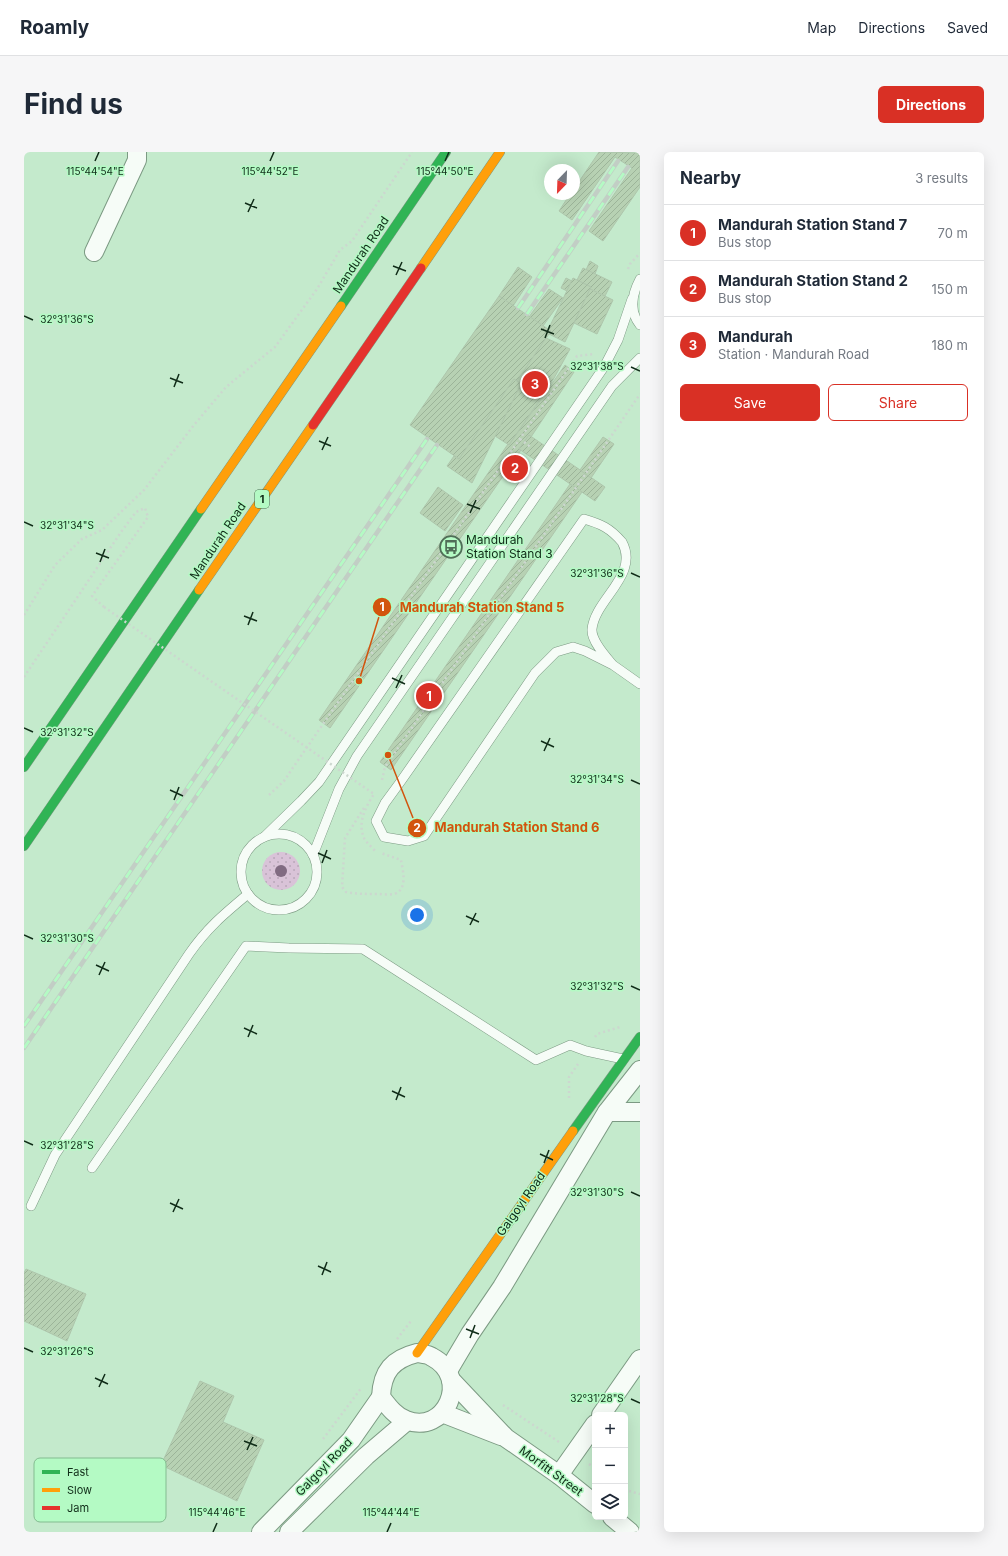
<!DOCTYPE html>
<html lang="en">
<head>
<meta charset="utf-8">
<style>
  :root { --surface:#fff; --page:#f6f6f7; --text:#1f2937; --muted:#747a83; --line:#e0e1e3; --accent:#d93025 }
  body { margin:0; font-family:Inter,sans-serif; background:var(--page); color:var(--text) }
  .controls { position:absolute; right:12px; bottom:12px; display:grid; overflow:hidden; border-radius:6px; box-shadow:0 4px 16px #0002 }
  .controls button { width:36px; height:36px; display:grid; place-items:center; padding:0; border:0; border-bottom:1px solid var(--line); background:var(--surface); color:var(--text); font:20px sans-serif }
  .compass { position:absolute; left:520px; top:12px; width:36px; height:36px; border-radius:50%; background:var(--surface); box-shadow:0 4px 16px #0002; rotate:203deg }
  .you { position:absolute; left:393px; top:763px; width:14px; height:14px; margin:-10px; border:3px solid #fff; border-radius:50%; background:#1a73e8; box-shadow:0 0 0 6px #1a73e833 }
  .badge { display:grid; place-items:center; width:26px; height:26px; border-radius:50%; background:var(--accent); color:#fff; font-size:13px; font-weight:700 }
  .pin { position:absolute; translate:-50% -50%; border:2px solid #fff; box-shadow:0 1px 4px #0006 }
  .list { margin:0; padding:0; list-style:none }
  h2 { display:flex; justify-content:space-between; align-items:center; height:52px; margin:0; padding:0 16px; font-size:17px }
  h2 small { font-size:13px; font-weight:400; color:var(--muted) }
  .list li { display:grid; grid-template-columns:26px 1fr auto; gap:12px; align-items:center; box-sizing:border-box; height:56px; padding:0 16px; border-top:1px solid var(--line) }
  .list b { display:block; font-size:15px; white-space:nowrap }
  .list p { margin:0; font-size:13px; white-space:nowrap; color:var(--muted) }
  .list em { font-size:13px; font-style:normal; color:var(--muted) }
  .actions { display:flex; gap:8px; padding:12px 16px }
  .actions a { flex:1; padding:9px 0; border:1px solid var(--accent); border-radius:6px; text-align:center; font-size:14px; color:var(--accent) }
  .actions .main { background:var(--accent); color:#fff }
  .icon { flex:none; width:22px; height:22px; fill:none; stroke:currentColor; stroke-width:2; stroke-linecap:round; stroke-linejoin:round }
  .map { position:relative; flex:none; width:616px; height:1380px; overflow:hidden; border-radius:6px }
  header { display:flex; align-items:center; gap:24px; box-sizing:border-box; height:56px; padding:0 20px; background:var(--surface); border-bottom:1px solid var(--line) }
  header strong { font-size:19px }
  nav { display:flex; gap:22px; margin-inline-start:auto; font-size:14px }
  .intro { display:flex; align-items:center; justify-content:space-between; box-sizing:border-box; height:96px; padding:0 24px }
  h1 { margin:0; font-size:28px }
  .button { padding:10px 18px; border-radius:6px; background:var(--accent); color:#fff; font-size:14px; font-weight:700 }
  main { display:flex; gap:24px; padding:0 24px }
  aside { flex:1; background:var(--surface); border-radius:6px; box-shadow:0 4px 16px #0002 }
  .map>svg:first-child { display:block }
</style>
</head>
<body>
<header>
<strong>Roamly</strong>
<nav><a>Map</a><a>Directions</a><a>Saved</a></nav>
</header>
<div class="intro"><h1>Find us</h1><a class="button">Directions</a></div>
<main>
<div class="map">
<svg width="616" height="1380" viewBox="0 0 616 1380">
  <defs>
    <pattern id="grass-dots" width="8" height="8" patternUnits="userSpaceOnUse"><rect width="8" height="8" fill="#d9c3d8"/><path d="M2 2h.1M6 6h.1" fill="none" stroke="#b9a8b9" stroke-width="1.8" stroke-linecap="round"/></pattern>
    <pattern id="building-hatch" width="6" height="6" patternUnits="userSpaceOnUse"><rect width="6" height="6" fill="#b7d1b3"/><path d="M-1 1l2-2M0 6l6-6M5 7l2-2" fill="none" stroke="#9cb499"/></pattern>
  </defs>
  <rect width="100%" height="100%" fill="#c4eacc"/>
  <circle fill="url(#grass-dots)" cx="257" cy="719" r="19"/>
  <g fill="url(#building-hatch)" stroke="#aec6ac">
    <polygon points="575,0 616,1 616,35 579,89 565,79 608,16 591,5 548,68 535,59 546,42 550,42 550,37"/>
    <polygon points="566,109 574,114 571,122 562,118"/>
    <polygon points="494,115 508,125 489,154 475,144"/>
    <polygon points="559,116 588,130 581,144 566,137 567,135 553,128"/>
    <polygon points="542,126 548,129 543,139 537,136"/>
    <polygon points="549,126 567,135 541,190 525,182 527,179 524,178"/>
    <polygon points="525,137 539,146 519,174 505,165"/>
    <polygon points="566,137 589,148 573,182 550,171"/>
    <polygon points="475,144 527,179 493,229 490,227 435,307 386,273"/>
    <polygon points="522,186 546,197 529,228 485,293 471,284 497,232 493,229"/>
    <polygon points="541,213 550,220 507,285 505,283 495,297 497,298 306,576 295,568 484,292 485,293"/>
    <polygon points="490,227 497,232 448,331 423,314 430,304 435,307"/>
    <polygon points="505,283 581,335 571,349 495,297"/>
    <polygon points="579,285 590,292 567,326 556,318"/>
    <polygon points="546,332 558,340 367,618 356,610"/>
    <polygon points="414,335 439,353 421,379 396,361"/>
    <polygon points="2,1117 62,1142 43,1189 0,1169 0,1121"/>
    <polygon points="176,1229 210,1244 199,1270 240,1288 213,1349 137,1313"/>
  </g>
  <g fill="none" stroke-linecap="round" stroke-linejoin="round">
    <g stroke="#7c9a83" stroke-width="10">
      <g id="lane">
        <path d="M616,127C608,142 605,159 616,173"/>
        <path d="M589,513C582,505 567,489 568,477C571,447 616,423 598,390C586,376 577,372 560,367L377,629L361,651L352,669L360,685L384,689L400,684L511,521L532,500L549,495L561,499L589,513L616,532"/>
        <circle cx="255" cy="720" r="38"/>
        <polyline points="240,685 277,649 295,630 580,215 594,188 608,147"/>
        <polyline points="289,703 315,637 333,604 588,234 616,206"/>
        <polyline points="68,1016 222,794 265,796 339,797 512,908 546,893 562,899 599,907"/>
        <path d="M7,1054L31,1003L165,802C183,776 200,762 224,742"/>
      </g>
    </g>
    <g stroke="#7c9a83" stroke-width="20">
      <g id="street">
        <polyline points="70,100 113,8 113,0"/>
        <polyline points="583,960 616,960"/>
        <path d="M393,1201C398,1202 404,1202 408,1205C448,1226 421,1284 382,1268C371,1264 364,1254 357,1245C358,1219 369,1207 393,1201Z"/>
        <polyline points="424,1219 446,1182 478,1135 583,960 616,918"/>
        <polyline points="427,1228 482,1286 535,1323 571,1352"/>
        <polyline points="418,1261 477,1284"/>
        <polyline points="577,1263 616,1207"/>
        <polyline points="535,1323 571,1272"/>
        <polyline points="588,1365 606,1380"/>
        <polyline points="237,1380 327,1288 357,1245"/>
        <polyline points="265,1380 342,1304 383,1269"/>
      </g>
    </g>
    <g stroke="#7c9a83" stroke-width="10">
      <g id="fast">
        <polyline points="317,154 422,0"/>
        <polyline points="0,615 177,357"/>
        <polyline points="0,694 175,438"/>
        <polyline points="549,979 616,885"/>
      </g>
    </g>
    <g stroke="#7c9a83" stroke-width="10">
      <g id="slow">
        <polyline points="397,116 476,0"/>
        <polyline points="177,357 317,154"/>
        <polyline points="175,438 289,273"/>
        <polyline points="393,1201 549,979"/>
      </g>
    </g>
    <g stroke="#7c9a83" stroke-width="10">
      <polyline id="jam" points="289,273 397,116"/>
    </g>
    <g stroke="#ccd7cf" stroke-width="2.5" stroke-dasharray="2 3" stroke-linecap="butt">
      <polyline points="604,117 606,112 616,101"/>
      <polyline points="496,287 508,296"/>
      <polyline points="0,463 31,413 58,387 78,378 120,338 170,273 202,235 251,195 293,137 316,98 328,89 388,0"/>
      <polyline points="0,525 97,380 112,360 121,356 124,365 68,444 80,455"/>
      <polyline points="358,628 361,615 616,242"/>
      <polyline points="245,643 260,629 268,617 553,204 570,202"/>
      <path d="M340,656L321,686L318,735L322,740C333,742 343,742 354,742C359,742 365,743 370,742C384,738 379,719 377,708L357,701"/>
      <polyline points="571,885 573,882 596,875"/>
      <polyline points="545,946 545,925 554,912"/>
      <polyline points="373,1187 387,1169"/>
      <polyline points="479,1253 535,1290"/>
      <polyline points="299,1287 338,1235"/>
      <polyline points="565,1312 571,1316"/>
      <polyline points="601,1336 605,1339 616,1342"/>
    </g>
    <use href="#lane" stroke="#f6fcf7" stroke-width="9"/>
    <use href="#street" stroke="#f6fcf7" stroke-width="18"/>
    <use href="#fast" stroke="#30b455" stroke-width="9"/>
    <use href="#slow" stroke="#ff9f0a" stroke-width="9"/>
    <use href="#jam" stroke="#e5322d" stroke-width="9"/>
    <g stroke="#c2cec5" stroke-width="4.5">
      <g id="rail">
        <polyline points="494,156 594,9"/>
        <polyline points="503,162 604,15"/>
        <polyline points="0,874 403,287"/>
        <polyline points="0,896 413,293"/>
      </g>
    </g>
    <use href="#rail" stroke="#b4fac4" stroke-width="3" stroke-dasharray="9" stroke-linecap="butt"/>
    <path stroke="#ccd7cf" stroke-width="2.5" stroke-dasharray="2 3" stroke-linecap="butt" d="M80,455L350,642C343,653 334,668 339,683C340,689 348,695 352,700"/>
  </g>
  <circle fill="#816b82" cx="257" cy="719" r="6"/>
  <path fill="none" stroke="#102c18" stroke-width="1.5" d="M71,9L75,0M246,9L250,0M421,9L425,0M221,51L233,56M224,60L230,47M369,114L382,119M372,123L378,110M0,164L9,168M517,177L530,182M521,186L526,173M607,215L616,219M146,226L159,231M150,235L155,222M295,289L307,294M298,298L304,285M443,352L456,357M446,361L452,348M0,370L9,374M72,401L85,406M76,410L81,397M607,421L616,425M220,464L233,469M224,473L229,460M368,526L381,532M372,536L378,523M0,576L9,580M517,589L530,595M520,599L526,586M607,628L616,632M146,638L159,644M150,648L155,635M294,701L307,707M298,711L303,698M442,764L455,770M446,773L452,761M0,783L9,787M72,813L85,819M75,823L81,810M607,834L616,838M220,876L233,882M224,885L229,873M368,939L381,945M372,948L377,935M0,989L9,993M516,1002L529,1008M520,1011L525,998M607,1040L616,1044M146,1051L159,1057M149,1060L155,1047M294,1114L307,1120M298,1123L303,1110M442,1177L455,1182M446,1186L451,1173M0,1196L9,1200M71,1226L84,1232M75,1235L81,1222M607,1247L616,1251M220,1289L233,1294M223,1298L229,1285M189,1380L193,1371M363,1380L367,1371"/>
  <defs>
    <g id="bus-ring" transform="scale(1.15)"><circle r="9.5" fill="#b4fac4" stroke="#4f6e57" stroke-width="1.5"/><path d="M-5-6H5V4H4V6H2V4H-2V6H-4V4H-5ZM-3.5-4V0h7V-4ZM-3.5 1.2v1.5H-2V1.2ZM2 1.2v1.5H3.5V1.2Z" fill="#4f6e57"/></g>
  </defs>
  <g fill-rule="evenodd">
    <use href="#bus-ring" x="427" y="395"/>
  </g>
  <g text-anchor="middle" stroke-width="3" stroke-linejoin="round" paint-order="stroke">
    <rect fill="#b4fac4" stroke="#416a4c" stroke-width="1" x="231" y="338" width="14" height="18" rx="3"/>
    <g font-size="11" font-weight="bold" fill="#102c18">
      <text x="238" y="351">1</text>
    </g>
    <g font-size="12" fill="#102c18" stroke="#b4fac4">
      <text transform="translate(337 103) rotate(-56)" y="4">Mandurah Road</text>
      <text transform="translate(194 389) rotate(-56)" y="4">Mandurah Road</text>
      <text transform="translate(497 1052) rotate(-55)" y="4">Galgoyl Road</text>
      <text transform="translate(300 1315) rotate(-46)" y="4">Galgoyl Road</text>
      <text transform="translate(527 1319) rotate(36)" y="4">Morfitt Street</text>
    </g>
    <g font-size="12" fill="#102c18" stroke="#b4fac4" text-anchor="start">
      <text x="442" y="392">Mandurah<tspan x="442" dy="14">Station Stand 3</tspan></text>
    </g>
  </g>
  <rect x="10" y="1306" width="132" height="64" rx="6" fill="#b4fac4" stroke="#83bc90" stroke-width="1"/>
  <rect x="18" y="1318" width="18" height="4" fill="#30b455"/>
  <rect x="18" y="1336" width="18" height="4" fill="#ff9f0a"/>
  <rect x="18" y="1354" width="18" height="4" fill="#e5322d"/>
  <g font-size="11" fill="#102c18">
    <text x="43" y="1324">Fast</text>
    <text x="43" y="1342">Slow</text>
    <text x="43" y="1360">Jam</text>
  </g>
  <g font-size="10" text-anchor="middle" fill="#102c18" stroke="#b4fac4" stroke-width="3" stroke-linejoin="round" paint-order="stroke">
    <text x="246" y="23">115°44'52"E</text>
    <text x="71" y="23">115°44'54"E</text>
    <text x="421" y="23">115°44'50"E</text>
    <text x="43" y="171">32°31'36"S</text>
    <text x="573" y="218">32°31'38"S</text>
    <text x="43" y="377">32°31'34"S</text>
    <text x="573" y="425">32°31'36"S</text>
    <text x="43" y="584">32°31'32"S</text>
    <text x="573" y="631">32°31'34"S</text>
    <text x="43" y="790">32°31'30"S</text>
    <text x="573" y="838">32°31'32"S</text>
    <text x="43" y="997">32°31'28"S</text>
    <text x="573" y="1044">32°31'30"S</text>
    <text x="43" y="1203">32°31'26"S</text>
    <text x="573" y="1250">32°31'28"S</text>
    <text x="193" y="1364">115°44'46"E</text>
    <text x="367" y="1364">115°44'44"E</text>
  </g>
  <path fill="none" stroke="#d2540d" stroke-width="1.5" d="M335 529L358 455M364 603L393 676"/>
  <g fill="#d2540d" stroke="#b4fac4" stroke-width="1.5">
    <circle cx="335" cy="529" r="4"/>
    <circle cx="364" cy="603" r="4"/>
    <circle cx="358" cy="455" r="10"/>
    <circle cx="393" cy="676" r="10"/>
  </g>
  <g font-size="12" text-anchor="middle" font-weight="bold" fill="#fff">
    <text x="358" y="459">1</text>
    <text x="393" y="680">2</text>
  </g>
  <g font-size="13" text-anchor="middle" font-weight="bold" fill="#d2540d" stroke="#b4fac4" stroke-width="3" stroke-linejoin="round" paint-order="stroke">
    <text x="458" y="460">Mandurah Station Stand 5</text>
    <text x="493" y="680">Mandurah Station Stand 6</text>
  </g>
</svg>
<div class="controls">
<button>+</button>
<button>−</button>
<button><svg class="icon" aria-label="layers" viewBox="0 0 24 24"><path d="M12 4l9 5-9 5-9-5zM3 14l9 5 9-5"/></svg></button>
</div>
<svg class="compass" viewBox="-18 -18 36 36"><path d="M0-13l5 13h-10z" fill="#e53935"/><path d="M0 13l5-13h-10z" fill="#747a83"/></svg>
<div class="you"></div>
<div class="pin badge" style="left:405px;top:544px">1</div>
<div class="pin badge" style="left:491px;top:316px">2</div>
<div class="pin badge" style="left:511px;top:232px">3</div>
</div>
<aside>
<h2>Nearby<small>3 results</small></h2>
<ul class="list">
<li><span class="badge">1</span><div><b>Mandurah Station Stand 7</b><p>Bus stop</p></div><em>70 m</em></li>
<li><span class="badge">2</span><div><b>Mandurah Station Stand 2</b><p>Bus stop</p></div><em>150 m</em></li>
<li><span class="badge">3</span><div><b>Mandurah</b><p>Station · Mandurah Road</p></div><em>180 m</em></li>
</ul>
<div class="actions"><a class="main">Save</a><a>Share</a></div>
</aside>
</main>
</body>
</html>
